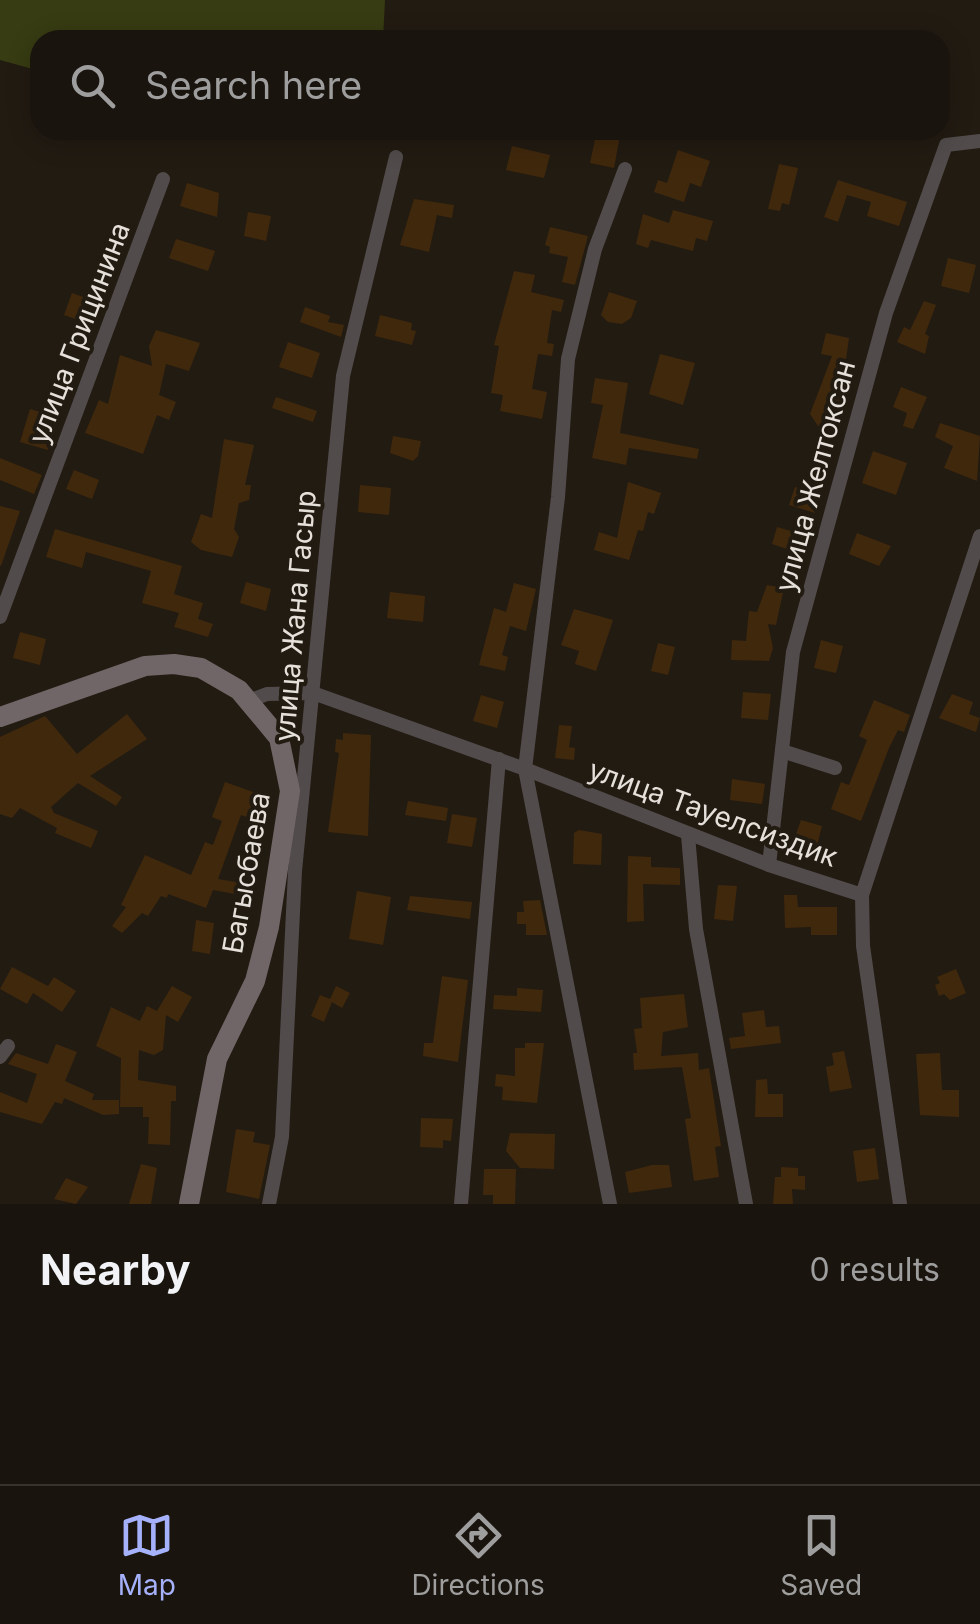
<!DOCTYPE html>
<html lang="en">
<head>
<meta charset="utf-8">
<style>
  :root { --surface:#1a140e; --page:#27211c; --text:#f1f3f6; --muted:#9f9e9e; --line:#38332e; --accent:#a6b1fc }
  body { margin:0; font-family:Inter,sans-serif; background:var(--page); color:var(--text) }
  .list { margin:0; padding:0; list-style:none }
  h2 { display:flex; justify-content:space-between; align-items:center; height:130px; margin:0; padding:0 40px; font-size:42px }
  h2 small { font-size:32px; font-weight:400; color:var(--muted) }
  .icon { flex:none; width:55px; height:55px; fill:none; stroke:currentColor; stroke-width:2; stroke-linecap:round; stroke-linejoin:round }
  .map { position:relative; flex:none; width:980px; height:1204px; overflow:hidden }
  .search { position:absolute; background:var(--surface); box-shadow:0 5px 25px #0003; left:30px; right:30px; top:30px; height:110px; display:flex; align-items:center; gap:25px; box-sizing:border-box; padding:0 35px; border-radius:30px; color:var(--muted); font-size:38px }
  .sheet { height:280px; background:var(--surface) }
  nav { display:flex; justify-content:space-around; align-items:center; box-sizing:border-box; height:140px; border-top:2px solid var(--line); background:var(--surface); font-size:28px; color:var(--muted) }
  nav a { display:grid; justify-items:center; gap:5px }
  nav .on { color:var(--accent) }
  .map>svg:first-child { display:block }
</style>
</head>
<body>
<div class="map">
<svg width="980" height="1204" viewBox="0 0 980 1204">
  <rect width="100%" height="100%" fill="#221b12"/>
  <polygon fill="#373c12" points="0,0 385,0 383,40 40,40 40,71 0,60"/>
  <g fill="#40280c">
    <polygon points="597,130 621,130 614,168 590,163"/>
    <polygon points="512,146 550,155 544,178 506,170"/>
    <polygon points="678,150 710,161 701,187 690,183 684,202 654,192 658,180 667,183"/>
    <polygon points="779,164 798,168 789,205 782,203 780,211 768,209"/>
    <polygon points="838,180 907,202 899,226 867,216 871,202 847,195 838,222 824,217"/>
    <polygon points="187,183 219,193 217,217 180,206"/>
    <polygon points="414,199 454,205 452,218 437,215 429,252 400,245"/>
    <polygon points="673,210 713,221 707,241 696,238 693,251 651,240 648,248 636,244 643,214 669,223"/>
    <polygon points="248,212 271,216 266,241 244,236"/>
    <polygon points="550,227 588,236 575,285 562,282 568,257 549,253 550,247 545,245"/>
    <polygon points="176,239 215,251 208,271 169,258"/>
    <polygon points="948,258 976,265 969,293 941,286"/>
    <polygon points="514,271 535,275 531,292 564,300 561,312 552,310 547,343 554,344 552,356 538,354 532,389 547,392 542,419 500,411 503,395 491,393 499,346 494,345"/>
    <polygon points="89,285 102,288 92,325 64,315 72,293 86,298"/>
    <polygon points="609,292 637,301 631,318 622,324 608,322 601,315"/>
    <polygon points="924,301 936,305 925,334 929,336 925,354 897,342 904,327 910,330"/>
    <polygon points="305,307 330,316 328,322 344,325 341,337 300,322"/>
    <polygon points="380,315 412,323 411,330 416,331 412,345 375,336"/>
    <polygon points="156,330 200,343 189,371 166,364 159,395 176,402 169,420 157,415 143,454 85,433 99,400 108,404 120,355 152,366 149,346"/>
    <polygon points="826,333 849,338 836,432 818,426 810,414 832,356 821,354"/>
    <polygon points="288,342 320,353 312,378 279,367"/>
    <polygon points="660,354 695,363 683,405 649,394"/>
    <polygon points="595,378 628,383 620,433 699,449 697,459 629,448 626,465 592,458 603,405 591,403"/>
    <polygon points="901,387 927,397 913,429 903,426 907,413 893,407"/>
    <polygon points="276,397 317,411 313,422 272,408"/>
    <polygon points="30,409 57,417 48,450 20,442"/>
    <polygon points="940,423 980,436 977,481 944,468 953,446 935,437"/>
    <polygon points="393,436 421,441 418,456 413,461 390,453"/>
    <polygon points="224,439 254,445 245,485 251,485 249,500 239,503 234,529 239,537 232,557 201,550 191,542 201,514 212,518"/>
    <polygon points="873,451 907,463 896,495 862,483"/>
    <polygon points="0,458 42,475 34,494 0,480"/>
    <polygon points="74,470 99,480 92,499 66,489"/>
    <polygon points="628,482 661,493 654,514 648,512 643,531 638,530 629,560 594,550 599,532 617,538"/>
    <polygon points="360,485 391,488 389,515 358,512"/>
    <polygon points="795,487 820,494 815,513 789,505"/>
    <polygon points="0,506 20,511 1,566 0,565"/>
    <polygon points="777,527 808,536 802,554 772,544"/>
    <polygon points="55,529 182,566 174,594 203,603 198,619 213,624 208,637 174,627 179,613 142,603 151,571 86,552 82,568 46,557"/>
    <polygon points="857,533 891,546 879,566 849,554"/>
    <polygon points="246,582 271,589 266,611 240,603"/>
    <polygon points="514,583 536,589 526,631 510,626 502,655 508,657 505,671 479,665 494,608 506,612"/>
    <polygon points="767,585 784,588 776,625 768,624 773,648 769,661 731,660 732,640 746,641 749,611 757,612"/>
    <polygon points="390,592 425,596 423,622 387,618"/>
    <polygon points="574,609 613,620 596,671 575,664 579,651 561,645"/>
    <polygon points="20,632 46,639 40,665 13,658"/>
    <polygon points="821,640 843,646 836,673 814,668"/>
    <polygon points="658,643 675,647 668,675 651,671"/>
    <polygon points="743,692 771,694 768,720 741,718"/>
    <polygon points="952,694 973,702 969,714 980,718 976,732 939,718"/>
    <polygon points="481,695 504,702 497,728 473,721"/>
    <polygon points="874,700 910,715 904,732 898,730 889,748 861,821 831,809 841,782 849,785 867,740 859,736"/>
    <polygon points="127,714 147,739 90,776 122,797 116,806 78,783 51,807 54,813 98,831 91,848 55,833 57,828 20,808 12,818 0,814 0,737 45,716 77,754"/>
    <polygon points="559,725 572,726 569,747 575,748 574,760 555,758"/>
    <polygon points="343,733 371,735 368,836 328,832 339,753 335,752 336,739 343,740"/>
    <polygon points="732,779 765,784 762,804 730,800"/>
    <polygon points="225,782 270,798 261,822 241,815 218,879 242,883 240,895 213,890 206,908 168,894 167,898 161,896 148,916 142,913 122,933 112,926 126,907 121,905 145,855 191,875 205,842 213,845 222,821 212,817"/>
    <polygon points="408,801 448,808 446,821 405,815"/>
    <polygon points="452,814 477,818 472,847 447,843"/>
    <polygon points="801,820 822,826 815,853 798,849 800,842 794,840"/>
    <polygon points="579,830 602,834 601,865 573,864 574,833"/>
    <polygon points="628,856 651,857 651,867 680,868 680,885 643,884 644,921 627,922"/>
    <polygon points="718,885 737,886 733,921 714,919"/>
    <polygon points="357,891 391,897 383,945 349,939"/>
    <polygon points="784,895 797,895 798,907 837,907 837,935 811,935 811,927 785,928"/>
    <polygon points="410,896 472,902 470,919 407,910"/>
    <polygon points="540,900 547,935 526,935 526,924 517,924 517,912 524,912 523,901"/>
    <polygon points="196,920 214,923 210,954 192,951"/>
    <polygon points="12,967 48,986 54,977 76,991 62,1012 33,993 27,1004 0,989"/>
    <polygon points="956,969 966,993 950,1000 944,994 939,996 935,985 940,983 937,977"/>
    <polygon points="442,976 468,980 458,1062 423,1056 424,1043 433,1043"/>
    <polygon points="172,986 192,997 178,1022 166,1015 163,1050 154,1055 139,1050 138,1080 176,1086 176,1101 171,1101 170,1145 148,1144 149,1117 143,1117 143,1107 120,1107 121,1058 96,1046 111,1007 140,1021 147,1006 157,1011"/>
    <polygon points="336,986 350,993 342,1008 332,1002 324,1022 311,1016 320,995 330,999"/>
    <polygon points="517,988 543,990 541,1012 493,1009 494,995 517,996"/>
    <polygon points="684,994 688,1027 663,1032 661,1056 698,1053 699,1070 709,1068 721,1146 715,1147 719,1177 694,1181 685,1119 691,1118 682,1067 634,1070 633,1053 637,1053 634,1029 642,1028 640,998"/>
    <polygon points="764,1010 766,1027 779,1026 781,1043 731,1049 729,1038 745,1036 742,1013"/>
    <polygon points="525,1043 544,1043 537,1103 502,1100 503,1087 495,1086 496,1074 515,1076 515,1048 525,1048"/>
    <polygon points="56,1044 77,1052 65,1081 94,1094 92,1100 119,1100 119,1114 103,1115 64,1098 62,1104 55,1102 42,1124 0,1112 0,1092 27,1103 37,1074 8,1064 16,1053 48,1064"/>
    <polygon points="844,1051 852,1088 830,1092 826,1067 834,1065 832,1053"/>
    <polygon points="940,1053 942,1090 959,1090 959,1117 920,1115 916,1054"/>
    <polygon points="767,1079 768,1094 783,1094 783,1117 755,1117 756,1080"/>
    <polygon points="421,1118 453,1119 451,1141 443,1140 443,1148 420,1147"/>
    <polygon points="236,1129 255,1132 253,1142 270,1145 259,1199 226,1192"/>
    <polygon points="510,1133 555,1134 554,1169 520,1168 506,1151"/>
    <polygon points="875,1148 879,1179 857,1182 853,1151"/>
    <polygon points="141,1164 157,1168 151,1204 129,1204"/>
    <polygon points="652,1165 669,1165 672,1187 629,1193 625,1172"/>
    <polygon points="781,1167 798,1168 798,1176 805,1176 805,1190 792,1189 793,1204 773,1204 775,1177 781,1177"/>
    <polygon points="484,1169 516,1169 515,1204 493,1204 493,1195 483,1195"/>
    <polygon points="66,1178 88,1187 76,1204 54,1199"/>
  </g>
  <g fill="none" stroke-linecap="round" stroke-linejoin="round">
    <g stroke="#524b4c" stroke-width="14">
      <polyline points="0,617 163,179"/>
      <polyline points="251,700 267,694 313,693 525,769 769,865 862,895 863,946 900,1204"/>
      <polyline points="782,751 835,768"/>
      <polyline points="688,835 696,929 746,1204"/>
      <polyline points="769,865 793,652 886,313 946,145 980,141"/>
      <polyline points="862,895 980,536"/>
      <polyline points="0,1057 8,1046"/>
      <polyline points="269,1204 282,1137 295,871 343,376 396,157"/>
      <polyline points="461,1204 499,759"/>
      <polyline points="610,1204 525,769 558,497 568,359 595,249 625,169"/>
    </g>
    <polyline stroke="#716667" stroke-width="20" points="0,717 145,666 174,664 201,668 239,690 279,738 290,791 269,927 255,981 217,1059 189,1204"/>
  </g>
  <g text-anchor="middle" stroke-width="8" stroke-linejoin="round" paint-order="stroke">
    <g font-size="28" fill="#e5e0da" stroke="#221b12">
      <text transform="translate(79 333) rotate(-69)" y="10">улица Грицинина</text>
      <text transform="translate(815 476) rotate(-75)" y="10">улица Желтоксан</text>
      <text transform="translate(295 616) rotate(-85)" y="10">улица Жана Гасыр</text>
      <text transform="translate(713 813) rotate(20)" y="10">улица Тауелсиздик</text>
      <text transform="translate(246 873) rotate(-80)" y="10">Багысбаева</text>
    </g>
  </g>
</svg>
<div class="search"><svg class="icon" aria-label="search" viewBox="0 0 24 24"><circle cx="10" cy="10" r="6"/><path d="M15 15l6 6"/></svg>Search here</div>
</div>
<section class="sheet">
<h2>Nearby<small>0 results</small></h2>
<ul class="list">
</ul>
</section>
<nav>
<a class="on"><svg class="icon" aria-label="map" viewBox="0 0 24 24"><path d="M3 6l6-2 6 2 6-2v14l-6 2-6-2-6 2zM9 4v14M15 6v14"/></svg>Map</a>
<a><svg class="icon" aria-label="directions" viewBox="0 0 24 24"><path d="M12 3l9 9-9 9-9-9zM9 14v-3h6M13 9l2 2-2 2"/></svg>Directions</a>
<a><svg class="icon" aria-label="saved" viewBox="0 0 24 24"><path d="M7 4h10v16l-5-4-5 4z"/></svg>Saved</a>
</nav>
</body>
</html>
